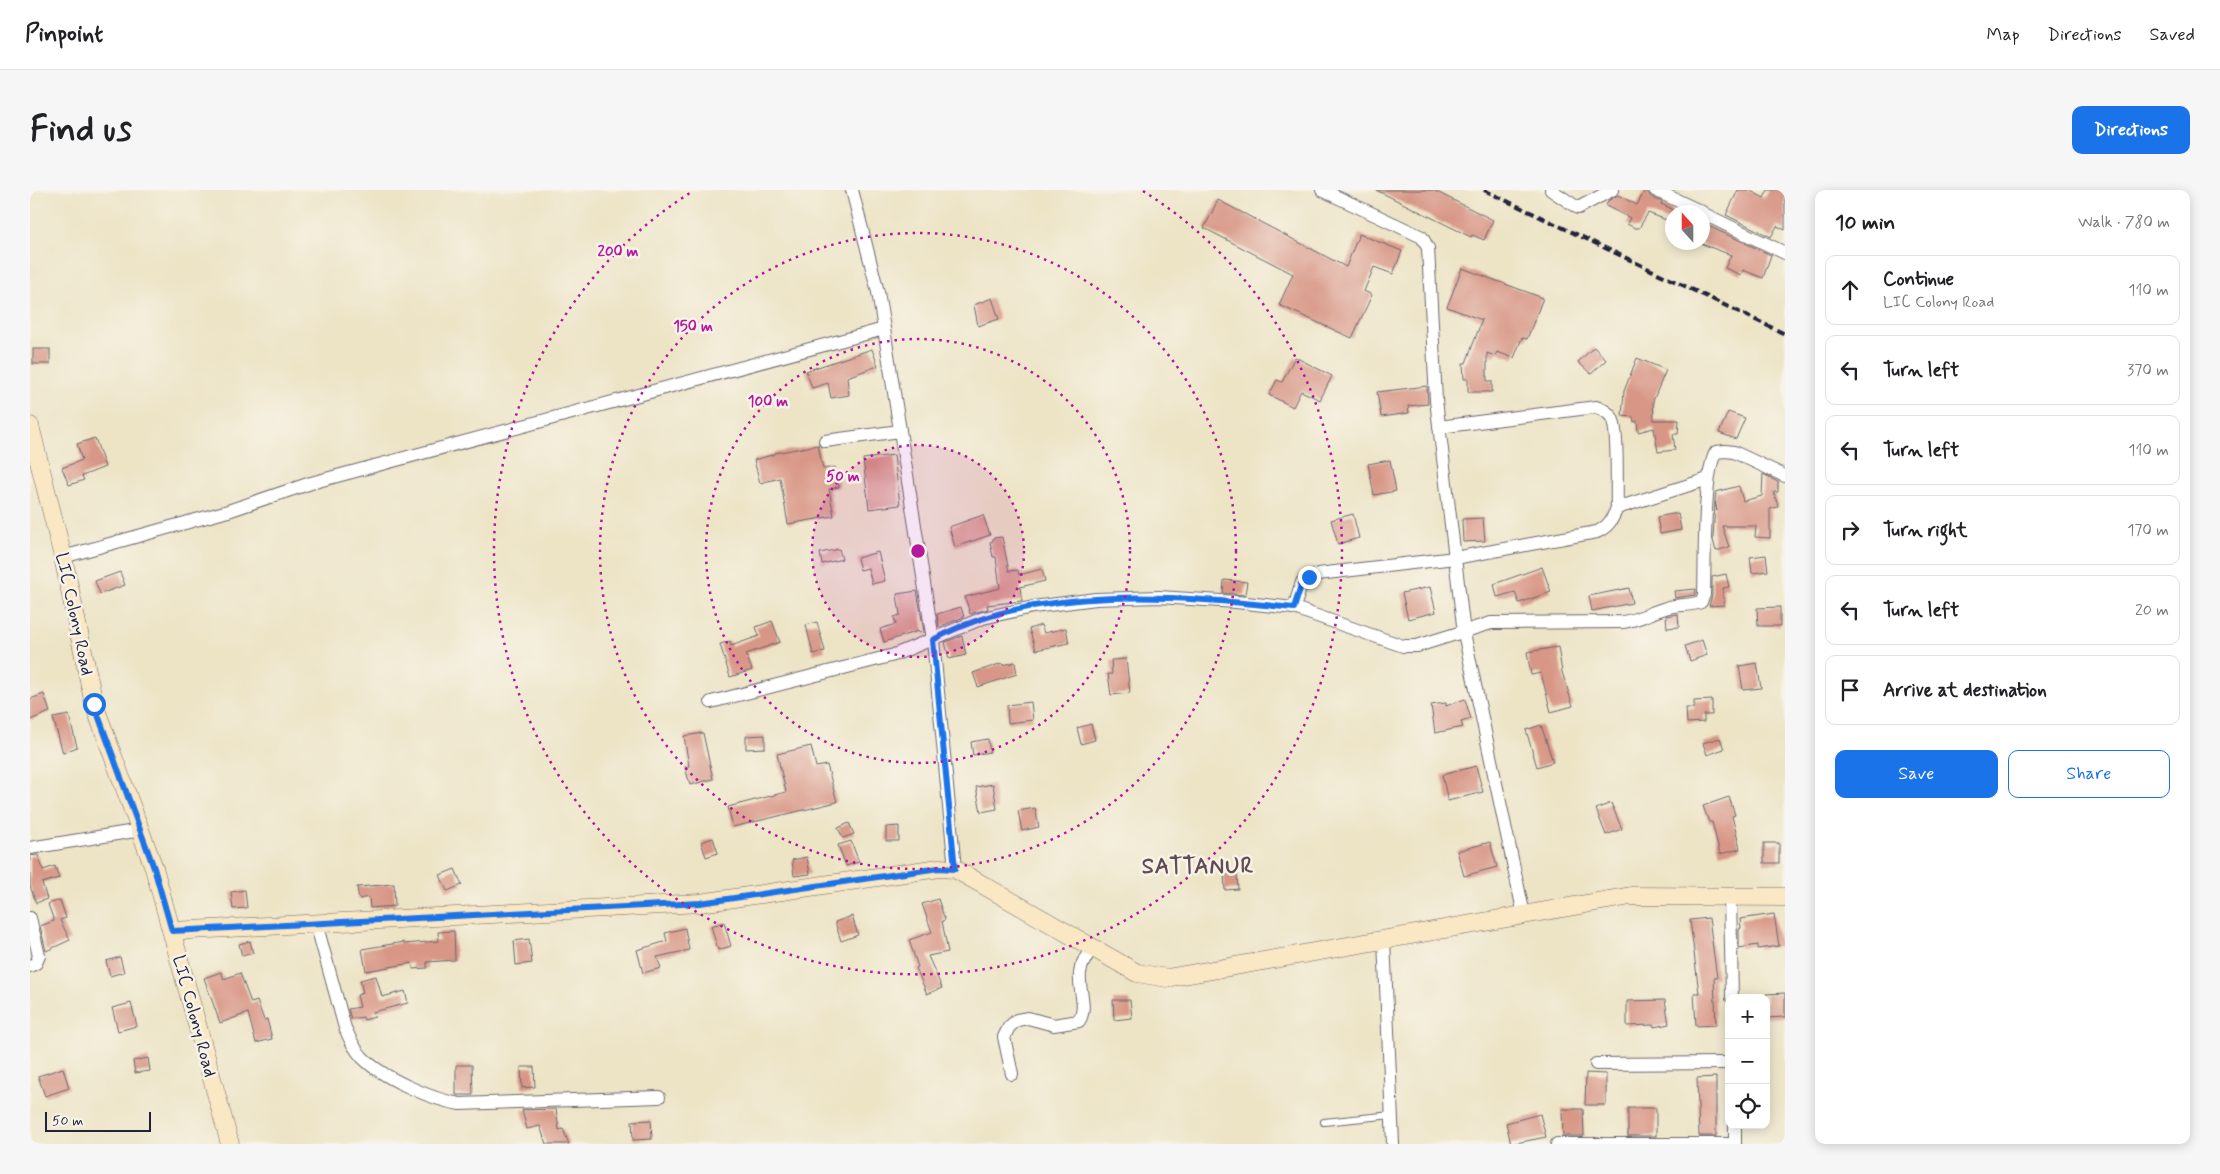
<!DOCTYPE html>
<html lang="en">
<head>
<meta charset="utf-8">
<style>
  :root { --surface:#fff; --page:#f6f6f6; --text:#202124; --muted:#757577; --line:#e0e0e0; --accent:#1a73e8 }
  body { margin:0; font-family:Mynerve,sans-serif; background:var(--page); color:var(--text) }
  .controls { position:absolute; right:15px; bottom:15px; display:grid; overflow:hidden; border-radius:10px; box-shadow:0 2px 12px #0003 }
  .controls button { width:45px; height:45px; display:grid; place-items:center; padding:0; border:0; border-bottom:1px solid var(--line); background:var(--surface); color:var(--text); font:25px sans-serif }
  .compass { position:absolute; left:1635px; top:15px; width:45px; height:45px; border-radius:50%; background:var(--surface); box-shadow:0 2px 12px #0003; rotate:339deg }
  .scale { position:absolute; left:15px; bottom:12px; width:106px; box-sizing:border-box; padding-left:5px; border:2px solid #22223b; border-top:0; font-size:14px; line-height:18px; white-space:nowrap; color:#22223b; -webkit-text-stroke:4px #f7f3e8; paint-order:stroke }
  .stop { position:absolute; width:15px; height:15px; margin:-11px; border:4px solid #1a73e8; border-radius:50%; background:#fff }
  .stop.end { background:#1a73e8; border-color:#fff; box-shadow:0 1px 5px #0008 }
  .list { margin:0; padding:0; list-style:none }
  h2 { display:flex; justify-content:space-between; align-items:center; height:65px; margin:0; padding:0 20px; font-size:21px }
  h2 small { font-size:16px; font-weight:400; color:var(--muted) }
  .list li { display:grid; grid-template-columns:32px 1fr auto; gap:15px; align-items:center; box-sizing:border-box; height:70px; margin:0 10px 10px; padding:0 10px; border:1px solid var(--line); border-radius:10px }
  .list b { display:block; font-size:19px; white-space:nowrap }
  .list p { margin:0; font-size:16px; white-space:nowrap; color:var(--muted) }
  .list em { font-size:16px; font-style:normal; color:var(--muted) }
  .actions { display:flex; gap:10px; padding:15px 20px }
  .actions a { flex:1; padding:11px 0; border:1px solid var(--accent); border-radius:10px; text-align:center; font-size:18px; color:var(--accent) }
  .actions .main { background:var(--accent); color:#fff }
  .icon { flex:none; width:28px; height:28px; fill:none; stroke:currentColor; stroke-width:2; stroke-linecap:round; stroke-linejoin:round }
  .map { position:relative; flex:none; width:1755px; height:954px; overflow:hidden; border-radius:10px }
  header { display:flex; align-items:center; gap:30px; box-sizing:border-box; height:70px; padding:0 25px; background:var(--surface); border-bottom:1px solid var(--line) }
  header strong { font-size:24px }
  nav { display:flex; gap:28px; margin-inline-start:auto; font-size:18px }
  .intro { display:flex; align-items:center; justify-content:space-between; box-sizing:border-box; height:120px; padding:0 30px }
  h1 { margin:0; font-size:35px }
  .button { padding:12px 22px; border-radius:10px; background:var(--accent); color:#fff; font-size:18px; font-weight:700 }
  main { display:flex; gap:30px; padding:0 30px }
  aside { flex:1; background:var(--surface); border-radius:10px; box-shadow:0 2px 12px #0003 }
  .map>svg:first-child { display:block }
</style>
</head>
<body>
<header>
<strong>Pinpoint</strong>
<nav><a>Map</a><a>Directions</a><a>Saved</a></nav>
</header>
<div class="intro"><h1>Find us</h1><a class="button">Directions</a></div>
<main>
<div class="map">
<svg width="1755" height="954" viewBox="0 0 1755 954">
  <rect width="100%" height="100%" fill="#f7f3e8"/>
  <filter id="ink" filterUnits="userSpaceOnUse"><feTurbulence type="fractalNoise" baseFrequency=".02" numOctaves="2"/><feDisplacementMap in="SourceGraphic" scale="10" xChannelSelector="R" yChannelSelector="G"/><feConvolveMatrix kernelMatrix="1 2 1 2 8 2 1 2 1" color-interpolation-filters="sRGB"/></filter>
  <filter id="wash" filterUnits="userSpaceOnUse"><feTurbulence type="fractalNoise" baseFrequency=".0096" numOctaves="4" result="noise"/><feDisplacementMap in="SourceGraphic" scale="20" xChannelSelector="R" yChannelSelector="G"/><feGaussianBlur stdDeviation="1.12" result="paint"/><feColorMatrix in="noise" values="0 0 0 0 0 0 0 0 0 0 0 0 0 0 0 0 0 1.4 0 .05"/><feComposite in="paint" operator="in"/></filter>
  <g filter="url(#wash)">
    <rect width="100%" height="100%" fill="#ede4c6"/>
    <g id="blocks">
      <g fill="#d89686">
        <polygon points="1346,0 1403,0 1463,30 1454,50 1442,45 1441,47"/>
        <polygon points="1615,0 1621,7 1632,12 1631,14 1642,19 1642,32 1618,23 1609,38 1605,38 1597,34 1600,28 1576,16 1578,11 1588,5 1607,15"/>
        <polygon points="1708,0 1719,0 1734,8 1738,0 1755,0 1755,40 1747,36 1741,47 1696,25"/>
        <polygon points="1188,10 1316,77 1329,44 1372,61 1363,84 1344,77 1334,101 1342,105 1322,148 1249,115 1263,84 1174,38"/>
        <polygon points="1672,33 1741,65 1733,88 1713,80 1711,85 1695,78 1701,65 1672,54"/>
        <polygon points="1432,78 1513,108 1497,149 1492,148 1484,168 1467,162 1465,166 1457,163 1457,191 1462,191 1462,202 1438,202 1438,189 1434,189 1433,173 1436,173 1452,130 1417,117"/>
        <polygon points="962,108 969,129 948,136 944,115"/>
        <polygon points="1564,157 1576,170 1561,184 1548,172"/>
        <rect x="3" y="159" width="17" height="15"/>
        <polygon points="842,159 848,176 817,187 819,205 801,208 798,193 782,198 776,181"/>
        <polygon points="1265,167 1302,186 1290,210 1271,201 1263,217 1239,205 1247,190 1252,192"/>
        <polygon points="1607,168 1636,180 1623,211 1624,230 1649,230 1648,244 1643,244 1645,260 1628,262 1624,238 1608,242 1607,231 1604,232 1603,227 1592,226 1594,201"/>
        <polygon points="1397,196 1398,214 1378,216 1379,223 1351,227 1347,202"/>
        <polygon points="1698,222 1715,228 1706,249 1689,243"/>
        <polygon points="65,248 75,277 52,286 54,290 39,295 32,278 52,270 47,254"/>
        <polygon points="788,255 793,279 805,277 809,297 799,299 804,326 758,334 750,288 730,293 724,270 745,264 745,263"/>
        <polygon points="864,265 870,315 839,319 833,269"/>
        <polygon points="1360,270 1366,301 1344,305 1338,274"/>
        <polygon points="1733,284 1748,292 1748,302 1744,302 1748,317 1740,319 1740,348 1725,347 1726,336 1692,336 1699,357 1686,361 1683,350 1685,312 1687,321 1685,310 1686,302 1709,296 1713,311 1732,306"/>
        <polygon points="1648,323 1651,340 1630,344 1627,327"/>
        <polygon points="1323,324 1329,348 1308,354 1301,330"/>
        <polygon points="953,325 960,345 925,357 919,337"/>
        <polygon points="1453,328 1455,351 1433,352 1432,329"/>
        <polygon points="972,347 979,381 988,380 989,385 1012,379 1015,391 990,397 992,411 957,415 958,419 940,424 935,407 970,398 966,367 963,367 960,352 963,351 963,348"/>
        <polygon points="809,359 812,369 792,374 790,363"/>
        <polygon points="848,362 855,391 842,394 838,378 830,380 827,368"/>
        <polygon points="1736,365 1738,381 1722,383 1720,367"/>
        <polygon points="1512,377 1521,402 1489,413 1485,402 1467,407 1464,394"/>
        <polygon points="90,382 95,395 70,404 65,391"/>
        <polygon points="1696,384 1699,397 1693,398 1694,415 1679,416 1682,406 1682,387"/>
        <polygon points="1194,390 1217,392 1215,405 1193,403"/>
        <polygon points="1400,397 1406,422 1378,429 1372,403"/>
        <polygon points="1599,398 1602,413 1562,421 1559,406"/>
        <polygon points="1666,399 1665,405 1645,408 1644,401"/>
        <polygon points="887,401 894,442 888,443 888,441 854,452 850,439 866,434 864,427 870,425 867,404"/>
        <polygon points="931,417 934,427 909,437 907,424"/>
        <polygon points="1750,417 1750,436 1728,436 1727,418"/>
        <polygon points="1648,424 1649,437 1637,438 1636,426"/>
        <polygon points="742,431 750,452 716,464 722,480 700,487 690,454 700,451 701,456 729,446 726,437"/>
        <polygon points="787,432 795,461 783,464 776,435"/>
        <polygon points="1011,435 1014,443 1036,438 1039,453 1006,460 999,439"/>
        <polygon points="932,446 936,465 919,469 915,452"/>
        <polygon points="1672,450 1677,465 1660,471 1655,456"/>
        <polygon points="1528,457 1532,482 1543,516 1521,522 1511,483 1501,485 1497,462"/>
        <polygon points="1096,469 1100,503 1081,505 1078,484 1082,484 1081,470"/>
        <polygon points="985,472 987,484 948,497 943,483 972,473 973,475"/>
        <polygon points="1727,473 1731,498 1713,500 1709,476"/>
        <polygon points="14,504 20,522 0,530 0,509"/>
        <polygon points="1435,509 1441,529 1431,532 1433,537 1405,543 1401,515 1416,513 1416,516"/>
        <polygon points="1682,510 1682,525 1674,525 1674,532 1657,533 1656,518 1664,518 1664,511"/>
        <polygon points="1001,512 1003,530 978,533 977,515"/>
        <polygon points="39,525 47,557 33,563 23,528"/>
        <polygon points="1061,534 1065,550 1051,554 1047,538"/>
        <polygon points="1511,535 1523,572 1507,577 1496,540"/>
        <polygon points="673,543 683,589 660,595 655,577 659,576 654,546"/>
        <polygon points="735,545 735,558 716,559 716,546"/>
        <polygon points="1690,548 1694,559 1677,565 1673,553"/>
        <polygon points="958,549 960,562 943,565 941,552"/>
        <polygon points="781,556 786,577 797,575 807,612 703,637 698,617 756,602 747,564"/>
        <polygon points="1446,576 1453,602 1418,611 1412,585"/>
        <polygon points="963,594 967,619 951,622 946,597"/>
        <polygon points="1699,607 1705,625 1702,626 1710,659 1690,664 1682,632 1679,632 1673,616"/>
        <polygon points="1581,613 1592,639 1576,645 1566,619"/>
        <polygon points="1005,618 1009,637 992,641 988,621"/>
        <polygon points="819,633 824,644 813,648 808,638"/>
        <polygon points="869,636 869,651 856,651 856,637"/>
        <polygon points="683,648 688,663 676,667 671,652"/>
        <polygon points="821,651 829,672 816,676 808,655"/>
        <polygon points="1460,652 1467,677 1434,686 1427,661"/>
        <rect x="1734" y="653" width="15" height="20"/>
        <polygon points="8,665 13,680 25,676 29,688 12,693 17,709 6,713 0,696 0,666"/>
        <polygon points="777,667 780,684 764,686 762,670"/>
        <polygon points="425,679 432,695 417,701 410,685"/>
        <polygon points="1207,684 1208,699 1195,700 1194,685"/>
        <polygon points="364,694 365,716 340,718 339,707 329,709 327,697"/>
        <polygon points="215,700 217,718 203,719 201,702"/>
        <polygon points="908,709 915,730 912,731 918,762 898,766 912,798 897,804 886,778 888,777 879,750 902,742 892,714"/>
        <polygon points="30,710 36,728 30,730 40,750 16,761 10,736 24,731 18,714"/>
        <polygon points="1744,724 1749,756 1728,759 1728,755 1709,758 1709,739 1711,738 1710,729"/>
        <polygon points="822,726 828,745 811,751 805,732"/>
        <polygon points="1679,728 1687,788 1684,788 1686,835 1666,836 1664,803 1669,803 1660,730"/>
        <polygon points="694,732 701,756 688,760 681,736"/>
        <polygon points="655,738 659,760 627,767 631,778 613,783 607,760 637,751 635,743"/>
        <polygon points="424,741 425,770 397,772 397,778 383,779 382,773 336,781 332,759 374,752 374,754 409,751 408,742"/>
        <polygon points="499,749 502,773 486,775 484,751"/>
        <polygon points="220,751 223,763 212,766 209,754"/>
        <polygon points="90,767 94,782 80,786 76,771"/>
        <polygon points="191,782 194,789 210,783 221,813 227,811 234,830 237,829 242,849 226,853 218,823 190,833 174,788"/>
        <polygon points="346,786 352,807 375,801 378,813 343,822 345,827 334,830 333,827 321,829 318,819 330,817 327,805 333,803 330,790"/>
        <polygon points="1755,803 1755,827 1736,828 1736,804"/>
        <polygon points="1083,810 1100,810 1102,828 1084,830"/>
        <polygon points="1635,810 1639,834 1624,837 1624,835 1597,836 1597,811"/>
        <polygon points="101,813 107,836 88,841 82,818"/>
        <polygon points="118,868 120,881 105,883 103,871"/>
        <polygon points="426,875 442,875 443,905 426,905"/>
        <polygon points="491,877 504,877 505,897 492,898"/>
        <polygon points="33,878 39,898 15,906 8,886"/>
        <polygon points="1556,883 1576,884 1576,915 1555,915"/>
        <polygon points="1686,887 1686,946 1669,946 1667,888"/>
        <rect x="1598" y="918" width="28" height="28"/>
        <polygon points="526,919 529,940 533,939 539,954 516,954 510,936 497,939 492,920"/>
        <polygon points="1532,919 1553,919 1554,946 1533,946"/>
        <polygon points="1510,924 1516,947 1481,954 1476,933"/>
        <polygon points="621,930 622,949 603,950 602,931"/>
      </g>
    </g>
  </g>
  <g filter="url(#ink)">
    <use href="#blocks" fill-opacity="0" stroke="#69666c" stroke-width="1"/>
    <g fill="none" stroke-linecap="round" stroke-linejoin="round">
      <g stroke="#69666c" stroke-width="8">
        <polyline id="lane" points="1294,932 1362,925"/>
      </g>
      <g stroke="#69666c" stroke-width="14">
        <g id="street">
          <polyline points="822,0 848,102 854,139"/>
          <polyline points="1292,0 1392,47 1398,58 1406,210 1434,443 1494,725"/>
          <polyline points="1521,0 1548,18 1582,0"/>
          <polyline points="1625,0 1672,22"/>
          <polyline points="1672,23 1755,63"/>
          <polyline points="795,251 870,241"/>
          <polyline points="1587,318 1678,289"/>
          <polyline points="33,367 198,321 281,293 854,139 903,450 925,679"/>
          <path d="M1264,418L1272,392L1288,384L1425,368L1567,342C1579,336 1582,330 1587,318C1586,300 1589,241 1582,228C1579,222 1572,219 1566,217L1409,237"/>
          <path d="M681,512L864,465L953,428L1003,417L1066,409L1129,407L1206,412L1264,418L1373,456H1387L1461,433L1593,432C1609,430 1623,421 1639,417C1650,414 1660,416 1671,412L1674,405C1675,376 1673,282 1686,262L1695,261L1704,262L1755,286"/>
          <polyline points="0,658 111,640"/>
          <polyline points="1700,706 1702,808"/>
          <polyline points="0,728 9,766 6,773 0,776"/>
          <path d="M286,733L315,838C320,849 324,859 333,868C353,888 403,910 430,914L629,907"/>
          <polyline points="1354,750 1363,954"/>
          <polyline points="1566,874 1699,873"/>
          <path d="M982,884L974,847L979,837L987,830L998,828L1024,835L1049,831C1058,817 1048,799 1050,783C1051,773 1057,766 1062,758"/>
          <polyline points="1527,954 1705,954 1705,935"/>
        </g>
      </g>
      <g stroke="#69666c" stroke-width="19">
        <g id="secondary">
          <polyline points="0,236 33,367 64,514 124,678 200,954"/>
          <polyline points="142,741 670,713 909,678 925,679 1107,783 1137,788 1601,706 1755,707"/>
        </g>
      </g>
      <use href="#lane" stroke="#fff" stroke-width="6"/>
      <use href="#street" stroke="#fff" stroke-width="12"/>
      <use href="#secondary" stroke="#fae7c3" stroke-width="18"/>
      <polyline stroke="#22223b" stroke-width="4" stroke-dasharray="8 4" stroke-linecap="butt" points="1454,0 1755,144"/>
    </g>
  </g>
  <g fill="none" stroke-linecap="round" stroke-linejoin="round" filter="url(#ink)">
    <path stroke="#1a73e8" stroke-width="6" d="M64,514L124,678L142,741L670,713L909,678L925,679L903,450C1005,393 1151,406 1264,418L1272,392L1279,387"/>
  </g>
  <circle cx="888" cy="361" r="106" fill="#b5179e" fill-opacity=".12"/>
  <g fill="none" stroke="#b5179e" stroke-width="2.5" stroke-dasharray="2.5 5">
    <circle cx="888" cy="361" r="106"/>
    <circle cx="888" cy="361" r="212"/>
    <circle cx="888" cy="361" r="318"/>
    <path d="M1113 1A424 424 0 1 1 663 1"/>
  </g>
  <g text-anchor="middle" stroke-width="5" stroke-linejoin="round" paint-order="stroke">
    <g font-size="18" fill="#22223b" stroke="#f7f3e8">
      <text transform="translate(45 424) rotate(78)" y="6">LIC Colony Road</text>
      <text transform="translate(165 826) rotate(75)" y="6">LIC Colony Road</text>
    </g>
    <g font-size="22" font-weight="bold" letter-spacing="1" fill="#624b55" stroke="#f7f3e8">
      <text x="1168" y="683">SATTANUR</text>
    </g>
  </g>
  <circle cx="888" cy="361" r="8" fill="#b5179e" stroke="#f7f3e8" stroke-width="2.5"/>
  <g font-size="15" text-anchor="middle" font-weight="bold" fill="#b5179e" stroke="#f7f3e8" stroke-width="5" stroke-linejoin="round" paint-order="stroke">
    <text x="588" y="66">200 m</text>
    <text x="663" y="141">150 m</text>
    <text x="738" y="216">100 m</text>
    <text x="813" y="291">50 m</text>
  </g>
</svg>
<div class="controls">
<button>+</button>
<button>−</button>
<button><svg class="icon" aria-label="locate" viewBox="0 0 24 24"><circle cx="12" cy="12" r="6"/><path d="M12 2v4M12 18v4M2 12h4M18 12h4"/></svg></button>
</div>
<svg class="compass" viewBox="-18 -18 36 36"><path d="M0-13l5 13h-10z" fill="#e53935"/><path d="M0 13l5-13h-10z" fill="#757577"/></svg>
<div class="scale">50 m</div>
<div class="stop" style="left:64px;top:514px"></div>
<div class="stop end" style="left:1279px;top:387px"></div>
</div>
<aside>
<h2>10 min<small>Walk · 780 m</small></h2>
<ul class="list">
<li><svg class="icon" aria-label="ahead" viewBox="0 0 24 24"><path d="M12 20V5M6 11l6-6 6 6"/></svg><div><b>Continue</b><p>LIC Colony Road</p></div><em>110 m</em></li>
<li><svg class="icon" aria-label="left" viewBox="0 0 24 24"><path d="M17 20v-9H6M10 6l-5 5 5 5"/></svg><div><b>Turn left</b></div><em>370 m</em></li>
<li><svg class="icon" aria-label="left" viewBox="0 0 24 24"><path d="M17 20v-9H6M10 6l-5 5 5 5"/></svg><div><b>Turn left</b></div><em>110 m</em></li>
<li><svg class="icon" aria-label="right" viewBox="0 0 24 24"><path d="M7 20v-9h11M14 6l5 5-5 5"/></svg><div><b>Turn right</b></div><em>170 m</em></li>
<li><svg class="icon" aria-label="left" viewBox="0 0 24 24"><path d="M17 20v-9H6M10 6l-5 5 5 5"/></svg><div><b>Turn left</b></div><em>20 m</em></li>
<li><svg class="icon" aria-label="arrive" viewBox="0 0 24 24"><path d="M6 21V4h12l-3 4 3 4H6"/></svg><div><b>Arrive at destination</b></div></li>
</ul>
<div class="actions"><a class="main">Save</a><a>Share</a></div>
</aside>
</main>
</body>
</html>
